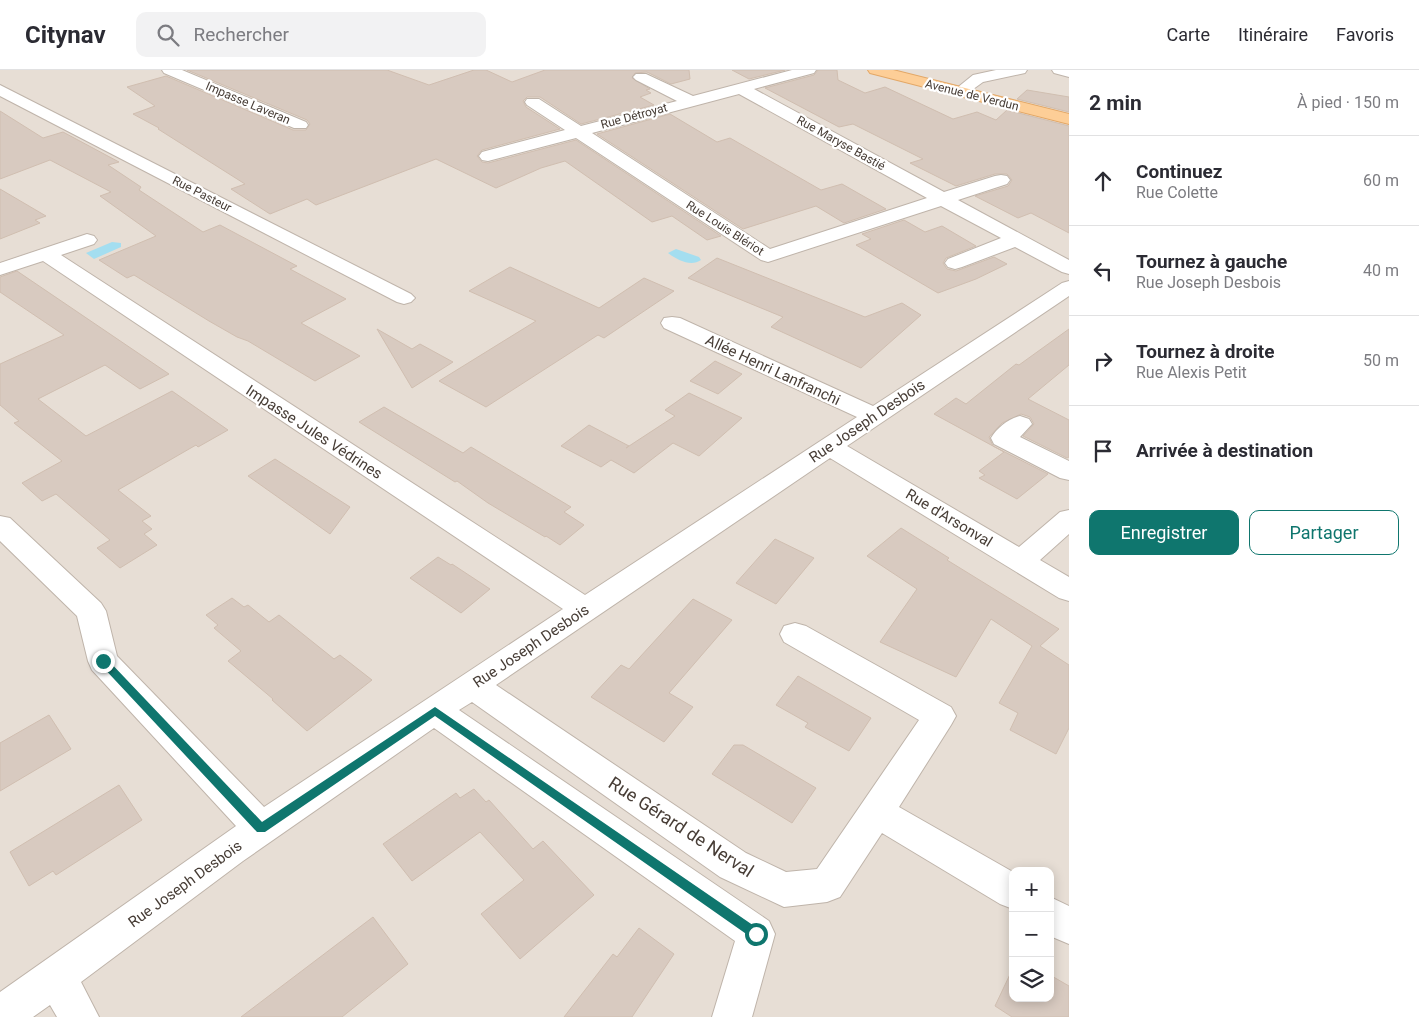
<!DOCTYPE html>
<html lang="fr">
<head>
<meta charset="utf-8">
<style>
  :root { --surface:#fff; --page:#f2f2f3; --text:#2b2b33; --muted:#7c7c81; --line:#e1e1e2; --accent:#0f766e }
  body { margin:0; font-family:Roboto,sans-serif; background:var(--page); color:var(--text) }
  .controls { position:absolute; right:15px; bottom:15px; display:grid; overflow:hidden; border-radius:10px; box-shadow:0 2px 12px #0003 }
  .controls button { width:45px; height:45px; display:grid; place-items:center; padding:0; border:0; border-bottom:1px solid var(--line); background:var(--surface); color:var(--text); font:25px sans-serif }
  .stop { position:absolute; width:15px; height:15px; margin:-11px; border:4px solid #0f766e; border-radius:50%; background:#fff }
  .stop.end { background:#0f766e; border-color:#fff; box-shadow:0 1px 5px #0008 }
  .list { margin:0; padding:0; list-style:none }
  h2 { display:flex; justify-content:space-between; align-items:center; height:65px; margin:0; padding:0 20px; font-size:21px }
  h2 small { font-size:16px; font-weight:400; color:var(--muted) }
  .list li { display:grid; grid-template-columns:32px 1fr auto; gap:15px; align-items:center; box-sizing:border-box; height:90px; padding:0 20px; border-top:1px solid var(--line) }
  .list b { display:block; font-size:19px; white-space:nowrap }
  .list p { margin:0; font-size:16px; white-space:nowrap; color:var(--muted) }
  .list em { font-size:16px; font-style:normal; color:var(--muted) }
  .actions { display:flex; gap:10px; padding:15px 20px }
  .actions a { flex:1; padding:11px 0; border:1px solid var(--accent); border-radius:10px; text-align:center; font-size:18px; color:var(--accent) }
  .actions .main { background:var(--accent); color:#fff }
  .icon { flex:none; width:28px; height:28px; fill:none; stroke:currentColor; stroke-width:2; stroke-linecap:round; stroke-linejoin:round }
  .map { position:relative; flex:none; width:1069px; height:947px; overflow:hidden }
  header { display:flex; align-items:center; gap:30px; box-sizing:border-box; height:70px; padding:0 25px; background:var(--surface); border-bottom:1px solid var(--line) }
  header strong { font-size:24px }
  nav { display:flex; gap:28px; margin-inline-start:auto; font-size:18px }
  .search { width:350px; height:45px; background:var(--page); display:flex; align-items:center; gap:12px; box-sizing:border-box; padding:0 18px; border-radius:10px; color:var(--muted); font-size:19px }
  main { display:flex }
  aside { flex:1; background:var(--surface) }
  .map>svg:first-child { display:block }
</style>
</head>
<body>
<header>
<strong>Citynav</strong>
<div class="search"><svg class="icon" aria-label="search" viewBox="0 0 24 24"><circle cx="10" cy="10" r="6"/><path d="M15 15l6 6"/></svg>Rechercher</div>
<nav><a>Carte</a><a>Itinéraire</a><a>Favoris</a></nav>
</header>
<main>
<div class="map">
<svg width="1069" height="947" viewBox="0 0 1069 947">
  <rect width="100%" height="100%" fill="#f3eee7"/>
  <path fill="#e7ded5" fill-rule="evenodd" d="M0,0H1069V947H0ZM1013,801H1050V928H1013Z"/>
  <g fill="#a4def0">
    <polygon points="112,172 121,173 121,177 94,189 86,183"/>
    <path d="M676,179L699,187L701,190C691,197 677,190 668,183Z"/>
  </g>
  <g fill="#d8cac0" stroke="#d0beb0">
    <polygon points="187,0 387,0 429,15 474,0 486,0 512,12 545,0 689,0 690,9 671,14 647,2 635,3 632,8 650,19 646,20 651,23 640,27 654,35 581,54 540,27 527,27 523,31 526,37 560,59 482,80 477,86 482,92 488,93 576,70 721,166 707,170 672,146 652,152 565,91 541,98 496,118 436,89 316,135 307,129 270,144 231,119 245,114 158,59 159,58 133,44 155,36 127,17 166,6 293,60 306,60 310,54 307,50"/>
    <polygon points="732,0 785,0 749,9"/>
    <polygon points="818,0 837,0 838,10 865,23 885,17 953,49 977,42 996,50 1007,40 1069,56 1069,163 1031,143 1018,148 975,126 1008,116 1012,110 1007,104 995,104 956,116 910,93 923,89 853,54 839,57 765,18 814,5"/>
    <polygon points="1027,20 1069,27 1069,42 1017,29"/>
    <polygon points="0,41 43,68 63,62 119,92 108,95 141,117 139,120 203,162 220,155 297,196 290,199 346,229 301,253 360,286 315,311 248,271 237,267 209,251 134,205 127,208 99,190 156,166 100,126 111,122 50,90 0,109"/>
    <polygon points="670,44 717,72 730,68 821,120 842,114 886,139 844,153 816,136 743,159 597,64"/>
    <polygon points="0,119 46,146 35,150 40,153 0,169"/>
    <polygon points="904,150 925,162 942,156 976,176 946,188 943,193 947,199 956,201 994,187 1007,194 976,209 938,223 856,175 871,169 862,164"/>
    <polygon points="717,188 865,247 902,233 921,245 861,298 771,257 783,247 688,208"/>
    <polygon points="510,197 599,238 644,208 674,221 604,268 598,265 486,337 439,311 536,251 469,221"/>
    <polygon points="17,201 169,304 140,319 105,295 38,329 86,366 172,321 228,360 198,377 196,375 118,420 151,446 142,451 152,459 144,464 157,475 120,498 97,478 110,470 56,424 42,431 22,413 62,391 14,353 19,351 0,335 0,294 64,265 0,222 0,207"/>
    <polygon points="377,259 412,279 420,274 453,292 412,318"/>
    <polygon points="1069,259 1069,295 1028,329 1069,350 1069,387 1067,388 1023,366 1034,354 1030,347 1021,344 1002,353 989,367 993,376 1048,404 1017,429 979,408 985,405 979,401 1004,382 934,344 956,328 966,334 1016,294 1019,295"/>
    <polygon points="715,291 742,304 718,324 690,311"/>
    <polygon points="689,323 742,348 699,386 673,373 634,403 611,390 601,397 561,376 589,355 629,376 626,378 675,346 665,340"/>
    <polygon points="384,337 463,383 471,377 571,437 564,442 584,455 560,475 546,466 545,467 488,433 457,411 455,412 359,352"/>
    <polygon points="275,389 350,437 330,464 248,406"/>
    <polygon points="901,458 949,488 947,490 1059,559 1040,576 1069,595 1069,658 1056,684 1010,660 1018,643 999,633 1032,576 991,549 956,607 880,572 917,519 867,486"/>
    <polygon points="775,469 814,488 776,534 736,513"/>
    <polygon points="438,487 451,495 452,494 490,519 461,543 410,508"/>
    <polygon points="232,528 244,537 248,535 269,552 279,545 334,589 340,585 372,610 307,661 272,630 273,629 228,591 241,581 214,558 218,555 206,545"/>
    <polygon points="693,529 732,550 669,623 693,637 664,672 591,627 621,595 629,599"/>
    <polygon points="798,606 871,648 849,681 805,657 808,653 776,635"/>
    <polygon points="49,645 71,679 0,721 0,673"/>
    <polygon points="734,675 743,675 816,718 792,753 712,704"/>
    <polygon points="119,715 142,750 56,805 53,801 29,816 10,782"/>
    <polygon points="474,719 486,732 489,730 533,779 543,771 594,825 520,889 481,844 524,810 480,762 412,811 383,774 456,723 460,728"/>
    <polygon points="373,847 408,894 342,947 241,947"/>
    <polygon points="639,858 674,884 632,947 564,947 613,884 617,887"/>
    <polygon points="1013,898 1013,928 1050,928 1050,905 1069,916 1069,947 1012,947 995,936"/>
  </g>
  <g fill="none" stroke-linecap="round" stroke-linejoin="round">
    <g stroke="#bfb4aa" stroke-width="2">
      <g id="minor">
        <polygon points="162,0 182,0 306,52 308,55 306,58 294,58 164,3"/>
        <path d="M792,0H816L814,3L754,19L944,122L995,106L1001,105L1007,106L1010,110L1007,114L958,130L1069,190V204L1062,202L1015,177L962,197L955,199L948,197L945,193L948,189L1001,168L941,136L768,192L761,190L576,68L488,91L482,90L479,86L482,82L565,60L527,35L525,32L527,29H539L581,56L677,31L636,10L633,7L636,4H646L693,26ZM739,24L927,128L770,179L592,63Z"/>
        <polygon points="996,0 1027,0 1025,3 983,12 965,25 955,25 952,22 973,5"/>
        <polygon points="1052,0 1069,0 1069,7 1054,3"/>
        <polygon points="0,15 411,224 415,228 411,232 404,234 397,232 0,26"/>
        <polygon points="87,164 94,166 97,170 94,174 61,185 585,525 857,347 664,258 661,253 664,248 672,247 680,248 873,336 1062,213 1069,211 1069,226 847,376 1019,477 1060,442 1069,440 1069,464 1040,490 1069,507 1069,531 1059,528 830,388 496,615 746,783 786,802 817,799 919,650 784,572 780,564 784,556 795,553 806,556 951,637 956,646 951,655 899,737 1013,802 1013,839 1000,834 882,763 840,827 827,832 784,837 720,807 472,632 459,640 769,851 775,864 752,947 712,947 735,871 434,658 243,791 81,912 99,947 57,947 50,935 33,947 0,947 0,922 236,756 92,600 88,591 77,546 0,471 0,446 10,448 101,533 106,541 117,586 264,737 563,539 43,191 0,205 0,193"/>
        <path d="M1020,346L1029,349L1032,354L1020,367L1069,391V410L1060,408L994,374L991,368C997,358 1008,349 1020,346Z"/>
        <polygon points="1050,827 1069,836 1069,874 1050,866"/>
      </g>
    </g>
    <g stroke="#e3a766" stroke-width="2">
      <polygon id="major" points="868,0 893,0 1069,44 1069,54 870,3"/>
    </g>
    <use href="#minor" fill="#fff" fill-rule="evenodd"/>
    <use href="#major" fill="#fdce97" fill-rule="evenodd"/>
  </g>
  <polygon fill="#0f766e" points="103,587 106,588 262,752 435,637 760,860 761,864 760,868 756,869 752,868 435,646 265,762 257,762 100,594 100,588"/>
  <g text-anchor="middle" stroke-width="4.5" stroke-linejoin="round" paint-order="stroke">
    <g font-size="12" fill="#473d36" stroke="#fff">
      <text transform="translate(972 25) rotate(14)" y="4">Avenue de Verdun</text>
      <text transform="translate(248 33) rotate(23)" y="4">Impasse Laveran</text>
      <text transform="translate(634 46) rotate(-15)" y="4">Rue Détroyat</text>
      <text transform="translate(841 73) rotate(29)" y="4">Rue Maryse Bastié</text>
      <text transform="translate(202 124) rotate(27)" y="4">Rue Pasteur</text>
      <text transform="translate(725 158) rotate(33)" y="4">Rue Louis Blériot</text>
    </g>
    <g font-size="15" fill="#473d36" stroke="#fff">
      <text transform="translate(773 300) rotate(25)" y="5">Allée Henri Lanfranchi</text>
      <text transform="translate(867 351) rotate(-34)" y="5">Rue Joseph Desbois</text>
      <text transform="translate(314 362) rotate(33)" y="5">Impasse Jules Védrines</text>
      <text transform="translate(949 448) rotate(31)" y="5">Rue d'Arsonval</text>
      <text transform="translate(531 576) rotate(-34)" y="5">Rue Joseph Desbois</text>
      <text transform="translate(185 814) rotate(-36)" y="5">Rue Joseph Desbois</text>
    </g>
    <g font-size="18" fill="#473d36" stroke="#fff">
      <text transform="translate(681 757) rotate(33)" y="6">Rue Gérard de Nerval</text>
    </g>
  </g>
</svg>
<div class="controls">
<button>+</button>
<button>−</button>
<button><svg class="icon" aria-label="layers" viewBox="0 0 24 24"><path d="M12 4l9 5-9 5-9-5zM3 14l9 5 9-5"/></svg></button>
</div>
<div class="stop" style="left:756px;top:864px"></div>
<div class="stop end" style="left:103px;top:591px"></div>
</div>
<aside>
<h2>2 min<small>À pied · 150 m</small></h2>
<ul class="list">
<li><svg class="icon" aria-label="ahead" viewBox="0 0 24 24"><path d="M12 20V5M6 11l6-6 6 6"/></svg><div><b>Continuez</b><p>Rue Colette</p></div><em>60 m</em></li>
<li><svg class="icon" aria-label="left" viewBox="0 0 24 24"><path d="M17 20v-9H6M10 6l-5 5 5 5"/></svg><div><b>Tournez à gauche</b><p>Rue Joseph Desbois</p></div><em>40 m</em></li>
<li><svg class="icon" aria-label="right" viewBox="0 0 24 24"><path d="M7 20v-9h11M14 6l5 5-5 5"/></svg><div><b>Tournez à droite</b><p>Rue Alexis Petit</p></div><em>50 m</em></li>
<li><svg class="icon" aria-label="arrive" viewBox="0 0 24 24"><path d="M6 21V4h12l-3 4 3 4H6"/></svg><div><b>Arrivée à destination</b></div></li>
</ul>
<div class="actions"><a class="main">Enregistrer</a><a>Partager</a></div>
</aside>
</main>
</body>
</html>
